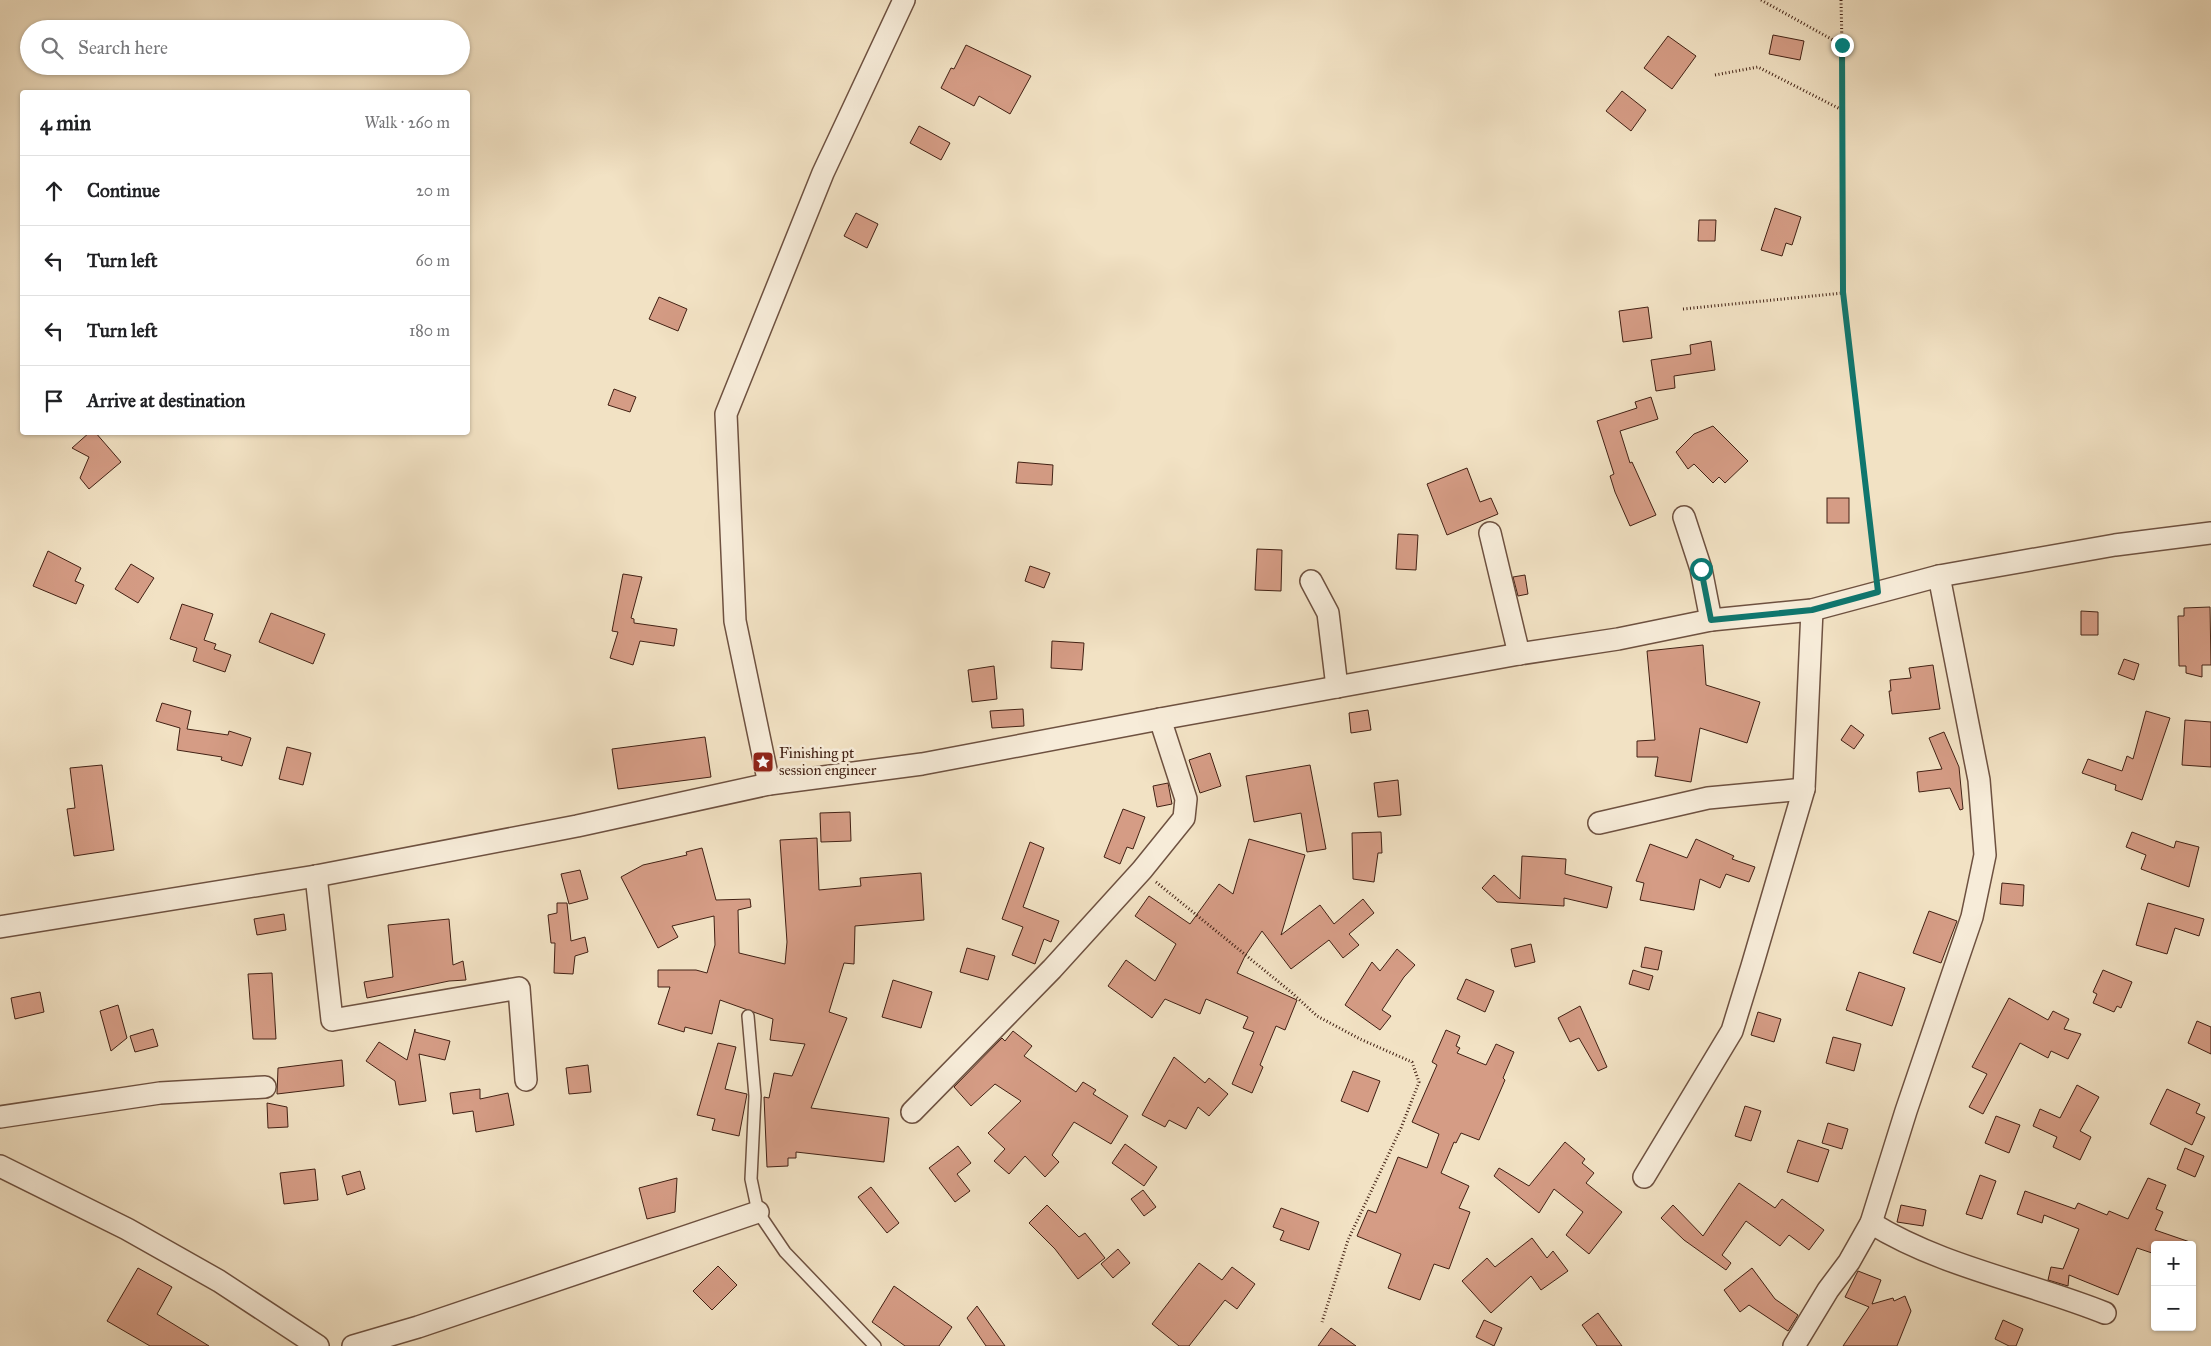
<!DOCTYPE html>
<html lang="en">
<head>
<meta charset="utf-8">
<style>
  :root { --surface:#fff; --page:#f2f2f2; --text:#202124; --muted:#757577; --line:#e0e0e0 }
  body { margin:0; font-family:"IM FELL Great Primer",serif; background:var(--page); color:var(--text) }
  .controls { position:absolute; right:15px; bottom:15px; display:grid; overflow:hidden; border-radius:5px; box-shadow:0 1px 4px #0004 }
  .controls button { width:45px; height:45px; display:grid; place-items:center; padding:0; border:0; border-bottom:1px solid var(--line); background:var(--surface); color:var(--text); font:25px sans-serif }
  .stop { position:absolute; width:15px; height:15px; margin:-11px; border:4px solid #0f766e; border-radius:50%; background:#fff }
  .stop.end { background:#0f766e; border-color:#fff; box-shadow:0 1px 5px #0008 }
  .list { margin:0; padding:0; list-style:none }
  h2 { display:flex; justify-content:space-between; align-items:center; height:65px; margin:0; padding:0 20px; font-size:21px }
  h2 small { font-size:16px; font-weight:400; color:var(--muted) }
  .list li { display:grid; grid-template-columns:32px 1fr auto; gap:15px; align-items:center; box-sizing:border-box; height:70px; padding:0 20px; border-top:1px solid var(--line) }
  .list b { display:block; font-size:19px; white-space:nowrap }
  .list em { font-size:16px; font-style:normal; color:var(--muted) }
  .icon { flex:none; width:28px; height:28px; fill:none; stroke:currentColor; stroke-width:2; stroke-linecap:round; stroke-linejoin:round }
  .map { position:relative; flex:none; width:2211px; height:1346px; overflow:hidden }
  .search { position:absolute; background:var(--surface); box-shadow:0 1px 4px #0004; left:20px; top:20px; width:450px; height:55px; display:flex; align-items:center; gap:12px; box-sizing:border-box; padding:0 18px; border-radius:28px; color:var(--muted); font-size:19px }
  .panel { position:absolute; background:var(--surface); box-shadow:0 1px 4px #0004; left:20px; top:90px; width:450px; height:345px; border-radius:5px }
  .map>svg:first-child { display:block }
</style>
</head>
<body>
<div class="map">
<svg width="2211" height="1346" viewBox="0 0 2211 1346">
  <rect width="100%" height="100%" fill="#f2e2c4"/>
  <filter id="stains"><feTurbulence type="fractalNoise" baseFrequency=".004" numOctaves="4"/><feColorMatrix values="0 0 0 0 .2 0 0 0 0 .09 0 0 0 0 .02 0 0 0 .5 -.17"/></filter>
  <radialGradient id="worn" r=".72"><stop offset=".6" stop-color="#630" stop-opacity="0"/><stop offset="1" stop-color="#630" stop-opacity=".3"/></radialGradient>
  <g fill="#d59c85" stroke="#422114">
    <polygon points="1773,35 1804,41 1800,60 1769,54"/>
    <polygon points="1668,36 1696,56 1672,89 1644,68"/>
    <polygon points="966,45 1031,76 1010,114 979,96 974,106 941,88 951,68 954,69"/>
    <polygon points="1622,91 1646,110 1631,131 1606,111"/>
    <polygon points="919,126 950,143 941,160 910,143"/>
    <polygon points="1775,208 1801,217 1792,245 1786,243 1782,256 1761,250"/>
    <polygon points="856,213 878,224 867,248 844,236"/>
    <polygon points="1699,220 1716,220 1715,241 1698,241"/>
    <polygon points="659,297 687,309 678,331 649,319"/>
    <polygon points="1648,307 1652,338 1623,342 1619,311"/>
    <polygon points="1711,341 1715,370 1674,376 1675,388 1656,391 1651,360 1691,354 1690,345"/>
    <polygon points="614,389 636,397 630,412 608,405"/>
    <polygon points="1651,397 1658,419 1620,431 1630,463 1632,462 1656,515 1630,526 1615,492 1610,476 1614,474 1597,421 1637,408 1635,402"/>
    <polygon points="1713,426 1748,461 1725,483 1719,477 1713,483 1694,464 1688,469 1676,452 1694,434"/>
    <polygon points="90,432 95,432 121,462 89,489 80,478 89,457 72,448"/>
    <polygon points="1018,462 1053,465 1052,485 1016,483"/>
    <polygon points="1467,468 1480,502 1491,498 1498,514 1447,535 1427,484"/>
    <rect x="1827" y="498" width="22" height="25"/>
    <polygon points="1398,534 1418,535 1416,570 1396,569"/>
    <polygon points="1257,549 1282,550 1281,591 1255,590"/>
    <polygon points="48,551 81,568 75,581 84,585 76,604 33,586"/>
    <polygon points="131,564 154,578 138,603 115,589"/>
    <polygon points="1030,566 1050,573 1044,588 1025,581"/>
    <polygon points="623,574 642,577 631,618 634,619 634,623 677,629 674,646 640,641 633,665 610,658 618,632 612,631"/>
    <polygon points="1525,575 1528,594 1518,596 1513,577"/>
    <polygon points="182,604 213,614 204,640 216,644 214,649 231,655 225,672 193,661 197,648 170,639"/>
    <polygon points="2210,607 2211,665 2202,665 2202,677 2186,673 2186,666 2179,666 2178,616 2184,616 2184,608"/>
    <polygon points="2081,611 2098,612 2098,635 2081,635"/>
    <polygon points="271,613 325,634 313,664 259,642"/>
    <polygon points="1052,641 1084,643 1082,670 1051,668"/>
    <polygon points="1703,645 1706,685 1760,702 1747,743 1700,728 1691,782 1655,776 1658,757 1637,757 1637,741 1655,740 1647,651"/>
    <polygon points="2124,659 2139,664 2134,680 2118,674"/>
    <polygon points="1933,665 1940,709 1892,714 1889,691 1891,691 1890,680 1911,678 1909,668"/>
    <polygon points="994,666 997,699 972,702 968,670"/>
    <polygon points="162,703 191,711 187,729 228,735 229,731 251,738 242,766 221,760 222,757 177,750 180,728 156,721"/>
    <polygon points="1023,709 1024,726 992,728 990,711"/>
    <polygon points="1368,710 1371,730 1351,733 1349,713"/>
    <polygon points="2146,711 2170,718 2142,800 2115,790 2116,785 2082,773 2088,759 2122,771 2127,756 2133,759"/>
    <polygon points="2185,720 2211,722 2211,767 2182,765"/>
    <polygon points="1851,725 1864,735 1854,749 1841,740"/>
    <polygon points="1944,732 1959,767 1963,809 1960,810 1950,788 1919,792 1917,772 1942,769 1929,738"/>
    <polygon points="705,737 711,777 618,789 612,749"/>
    <polygon points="287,747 311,753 303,785 279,779"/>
    <polygon points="1210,753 1221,786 1200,793 1189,760"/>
    <polygon points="102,765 114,850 74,856 67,809 75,808 70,768"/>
    <polygon points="1310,765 1326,849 1307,852 1301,813 1254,822 1246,776"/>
    <polygon points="1398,780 1401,815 1378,817 1374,783"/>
    <polygon points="1168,783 1172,804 1157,807 1153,786"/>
    <polygon points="1123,809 1145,817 1133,849 1127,847 1120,864 1104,857"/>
    <polygon points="850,812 851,841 821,842 820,813"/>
    <polygon points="1381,832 1382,853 1378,853 1374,882 1353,879 1352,833"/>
    <polygon points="2132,832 2174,848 2176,841 2199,847 2189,887 2141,869 2146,855 2126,847"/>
    <polygon points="817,838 819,890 861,886 860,878 921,873 924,920 855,926 854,964 844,963 829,1012 847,1018 811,1108 889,1118 884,1162 796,1152 796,1158 788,1158 788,1166 767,1167 764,1097 769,1098 774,1073 792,1076 805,1044 770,1040 773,1019 720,1000 712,1034 685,1027 684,1032 658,1024 670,987 658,987 658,970 696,970 707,973 715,945 714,916 672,926 678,937 658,948 621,877 643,865 687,855 686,852 702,848 716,900 750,899 751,907 738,910 739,953 785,964 787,942 780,840"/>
    <polygon points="1249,839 1305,855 1281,935 1320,905 1334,924 1363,899 1374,913 1349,934 1359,945 1343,958 1329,940 1291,969 1262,931 1245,956 1237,973 1297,1000 1285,1030 1276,1026 1260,1065 1263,1067 1252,1093 1232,1084 1254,1032 1243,1028 1248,1017 1206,999 1200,1014 1165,999 1152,1018 1108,986 1126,960 1155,981 1176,944 1135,916 1149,896 1190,924 1219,884 1233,894"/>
    <polygon points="1696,839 1734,856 1732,859 1755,867 1749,882 1726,874 1720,888 1700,879 1694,910 1640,900 1644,883 1636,881 1650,844 1687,858"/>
    <polygon points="1030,842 1044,848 1023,907 1059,921 1051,942 1044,939 1035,964 1012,955 1023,927 1002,919"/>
    <polygon points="1522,856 1566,859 1565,874 1612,887 1607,908 1564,898 1564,906 1497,902 1482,888 1494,875 1520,899"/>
    <polygon points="580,870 588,899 569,904 561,874"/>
    <polygon points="2002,883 2024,885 2023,906 2000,904"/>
    <polygon points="557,903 567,903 571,941 585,937 588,952 575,956 573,974 554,973 555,943 551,943 548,915 557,913"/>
    <polygon points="2148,903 2204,919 2199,936 2175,928 2167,954 2136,945"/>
    <polygon points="1929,911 1957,921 1941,963 1913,953"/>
    <polygon points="284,914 286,930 257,935 254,919"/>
    <polygon points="449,919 453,965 463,961 466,980 449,981 367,998 364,982 393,977 388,925"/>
    <polygon points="1531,944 1535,962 1515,967 1511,949"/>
    <polygon points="1645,947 1662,951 1658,970 1641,967"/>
    <polygon points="967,948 995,956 988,980 960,972"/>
    <polygon points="1397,949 1415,965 1404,977 1382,1010 1391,1016 1380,1030 1345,1005 1372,962 1380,971"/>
    <polygon points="1633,970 1653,976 1649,990 1629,984"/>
    <polygon points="2103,970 2132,982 2121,1008 2117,1006 2114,1012 2093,1003 2097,994 2093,992"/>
    <polygon points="1859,972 1905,988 1892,1026 1846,1010"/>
    <polygon points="272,973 276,1039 253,1039 248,974"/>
    <polygon points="1466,979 1494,991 1485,1012 1457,999"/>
    <polygon points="893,980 932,992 921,1028 882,1017"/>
    <polygon points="40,992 44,1012 15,1019 11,998"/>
    <polygon points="2009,998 2048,1020 2053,1011 2069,1019 2064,1029 2081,1034 2068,1059 2051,1051 2048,1058 2020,1043 1983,1114 1969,1107 1987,1074 1972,1067"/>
    <polygon points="118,1005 127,1038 111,1051 100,1011"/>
    <polygon points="1580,1006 1607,1067 1598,1071 1579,1038 1570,1042 1558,1018"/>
    <polygon points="1758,1012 1781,1019 1774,1042 1751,1035"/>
    <polygon points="2197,1021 2211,1027 2211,1054 2188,1043"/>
    <polygon points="153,1029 158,1046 135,1052 130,1036"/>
    <polygon points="415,1029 415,1032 450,1041 445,1060 419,1054 426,1101 399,1105 395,1081 366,1061 379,1042 407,1060"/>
    <polygon points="1446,1030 1460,1036 1456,1046 1460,1048 1457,1053 1486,1065 1496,1044 1514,1052 1503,1078 1505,1080 1479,1140 1461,1133 1456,1143 1454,1142 1441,1173 1469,1186 1459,1208 1470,1212 1449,1269 1434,1264 1420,1300 1388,1288 1401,1254 1357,1236 1368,1210 1376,1213 1398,1157 1427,1168 1439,1134 1412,1122 1437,1065 1432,1062"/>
    <polygon points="1013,1031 1032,1046 1024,1056 1076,1092 1083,1082 1096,1090 1093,1094 1128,1116 1111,1144 1074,1122 1052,1155 1059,1162 1045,1177 1025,1156 1009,1174 994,1161 1005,1149 988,1133 1021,1101 995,1084 971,1106 954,1087 1002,1038 1005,1041"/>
    <polygon points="1833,1037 1861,1044 1854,1071 1826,1063"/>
    <polygon points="718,1043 736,1047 725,1089 747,1094 739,1136 712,1130 715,1119 697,1115"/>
    <polygon points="1174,1057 1205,1083 1209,1078 1228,1094 1209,1116 1198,1107 1186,1129 1169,1120 1165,1127 1142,1115"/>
    <polygon points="342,1060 344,1086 277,1094 278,1068"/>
    <polygon points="588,1065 591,1092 569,1094 566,1068"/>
    <polygon points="1353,1071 1380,1081 1368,1112 1341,1101"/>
    <polygon points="2077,1085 2099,1097 2080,1131 2091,1137 2080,1160 2053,1147 2057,1137 2033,1126 2040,1109 2060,1118"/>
    <polygon points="480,1089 480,1099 508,1093 514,1125 476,1132 473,1111 453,1114 450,1093"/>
    <polygon points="2167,1089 2200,1104 2196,1113 2205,1117 2192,1145 2150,1124"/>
    <polygon points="267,1103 287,1107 288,1127 268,1128"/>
    <polygon points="1745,1106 1761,1111 1751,1141 1735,1136"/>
    <polygon points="1996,1116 2020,1125 2009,1153 1985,1143"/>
    <polygon points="1828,1123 1848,1129 1842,1149 1822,1143"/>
    <polygon points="1798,1140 1829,1150 1818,1182 1787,1172"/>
    <polygon points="1565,1142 1585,1159 1582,1163 1594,1173 1586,1183 1622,1212 1589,1254 1566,1235 1583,1212 1554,1189 1539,1213 1494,1176 1499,1168 1529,1186"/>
    <polygon points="1125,1144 1157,1167 1144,1186 1112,1163"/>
    <polygon points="958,1146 971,1163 957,1174 970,1191 955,1202 929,1168"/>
    <polygon points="2185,1148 2204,1156 2195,1177 2177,1169"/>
    <polygon points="315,1169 318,1200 284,1204 280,1173"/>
    <polygon points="360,1171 365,1189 347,1195 342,1176"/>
    <polygon points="1980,1175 1996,1181 1982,1219 1966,1214"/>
    <polygon points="677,1178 675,1212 647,1219 639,1188"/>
    <polygon points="2148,1178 2166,1185 2156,1209 2163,1212 2155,1230 2190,1242 2190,1245 2155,1245 2155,1254 2137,1248 2118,1295 2069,1275 2068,1286 2048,1280 2051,1267 2063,1269 2079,1229 2044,1215 2042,1223 2017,1214 2025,1191 2075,1209 2078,1203 2107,1215 2109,1211 2128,1219"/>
    <polygon points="1739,1183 1775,1208 1782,1199 1824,1230 1809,1250 1789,1235 1780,1246 1746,1221 1722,1255 1731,1263 1726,1270 1684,1240 1661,1218 1673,1205 1703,1236"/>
    <polygon points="871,1187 899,1223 887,1233 858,1197"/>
    <polygon points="1143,1190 1156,1207 1144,1216 1131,1199"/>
    <polygon points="1047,1205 1079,1237 1085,1233 1105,1258 1078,1279 1055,1249 1029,1223"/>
    <polygon points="1901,1205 1926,1210 1923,1226 1897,1222"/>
    <polygon points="1281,1208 1319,1222 1309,1250 1280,1240 1284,1231 1273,1227"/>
    <polygon points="1532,1238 1547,1258 1553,1251 1568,1271 1541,1290 1531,1276 1491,1313 1462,1281 1487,1258 1495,1267"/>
    <polygon points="1118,1249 1130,1263 1113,1278 1101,1264"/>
    <polygon points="1199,1263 1222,1280 1232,1267 1255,1284 1237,1309 1225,1300 1189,1346 1179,1346 1152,1324"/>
    <polygon points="718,1266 737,1285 712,1310 693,1291"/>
    <polygon points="138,1268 172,1287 157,1314 209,1346 150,1346 107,1321"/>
    <polygon points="1752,1268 1775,1299 1798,1315 1788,1331 1749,1305 1740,1312 1724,1290"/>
    <polygon points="1858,1271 1881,1280 1872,1304 1893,1298 1894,1301 1905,1296 1911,1311 1897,1346 1843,1346 1869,1307 1845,1297"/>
    <polygon points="894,1286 952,1327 939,1346 905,1346 872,1322"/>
    <polygon points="977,1306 1005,1346 986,1346 967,1318"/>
    <polygon points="1598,1313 1622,1346 1597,1346 1582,1325"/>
    <polygon points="1484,1320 1502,1328 1494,1346 1476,1337"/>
    <polygon points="2003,1320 2023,1329 2016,1346 2009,1346 1995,1339"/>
    <polygon points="1331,1328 1356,1346 1318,1346"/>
  </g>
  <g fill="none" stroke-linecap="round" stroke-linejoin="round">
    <g stroke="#6e5140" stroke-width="14">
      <polyline id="lane" points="748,1016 755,1096 751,1179 758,1212 785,1252 875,1346"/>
    </g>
    <g stroke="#6e5140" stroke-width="24">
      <g id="street">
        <polyline points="1684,517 1701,569 1711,620"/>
        <polyline points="1490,533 1519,654"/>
        <polyline points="1311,581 1328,613 1337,687"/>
        <polyline points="769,784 735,621 726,414 823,173 904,0"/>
        <polyline points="1599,823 1708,798 1804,789"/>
        <polyline points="316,876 332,1020 519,988 526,1080"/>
        <polyline points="0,927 316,876 577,826 769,784 922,764 1160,719 1519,654 1618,639 1711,620 1812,610 1939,576 2115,545 2211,533"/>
        <polyline points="912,1112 1052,969 1142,870 1184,818 1186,799 1160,719"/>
        <polyline points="0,1117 160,1093 265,1087"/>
        <polyline points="0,1166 127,1229 219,1281 318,1346"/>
        <polyline points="1644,1177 1732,1031 1752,966 1804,789 1812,610"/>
        <path d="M1871,1223C1942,1267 2028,1282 2105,1313"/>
        <polyline points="353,1346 418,1327 758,1212"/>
        <polyline points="1794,1346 1828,1290 1849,1262 1871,1223 1906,1111 1972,917 1985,855 1979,780 1939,576"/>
      </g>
    </g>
    <g stroke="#422114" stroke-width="3" stroke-dasharray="1 2.5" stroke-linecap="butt">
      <polyline points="1761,0 1842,45 1843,293 1876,573"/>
      <polyline points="1841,0 1842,45"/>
      <polyline points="1715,75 1758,67 1842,110"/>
      <polyline points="1683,309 1843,293"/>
      <polyline points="1156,882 1291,992 1317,1016 1360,1039 1412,1062 1419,1082 1401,1128 1348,1240 1322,1322"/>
    </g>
    <use href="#lane" stroke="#f7ecd9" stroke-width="11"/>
    <use href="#street" stroke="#f7ecd9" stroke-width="21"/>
  </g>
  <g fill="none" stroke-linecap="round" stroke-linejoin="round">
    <polyline stroke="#0f766e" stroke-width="6" points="1701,569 1711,620 1812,610 1878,592 1843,292 1842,45"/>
  </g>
  <defs>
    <g id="sight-square" transform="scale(1.125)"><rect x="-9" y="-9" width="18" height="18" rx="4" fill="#8f2418" stroke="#f7ecd9"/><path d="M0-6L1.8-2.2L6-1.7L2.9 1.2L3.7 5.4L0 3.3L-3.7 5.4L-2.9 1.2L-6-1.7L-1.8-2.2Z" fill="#fff"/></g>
  </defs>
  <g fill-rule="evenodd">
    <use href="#sight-square" x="763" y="762"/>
  </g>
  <g text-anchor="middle" stroke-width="5" stroke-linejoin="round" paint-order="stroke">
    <g font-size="15" fill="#422114" stroke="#f7ecd9" text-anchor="start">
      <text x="779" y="758">Finishing pt<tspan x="779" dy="17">session engineer</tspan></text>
    </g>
  </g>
  <rect width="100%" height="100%" filter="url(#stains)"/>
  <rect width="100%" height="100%" fill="url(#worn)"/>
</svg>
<div class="controls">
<button>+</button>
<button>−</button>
</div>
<div class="stop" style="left:1701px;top:569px"></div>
<div class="stop end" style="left:1842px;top:45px"></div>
<div class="search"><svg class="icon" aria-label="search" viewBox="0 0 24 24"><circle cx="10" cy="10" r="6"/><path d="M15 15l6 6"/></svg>Search here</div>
<section class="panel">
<h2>4 min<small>Walk · 260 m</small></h2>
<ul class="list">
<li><svg class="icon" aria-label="ahead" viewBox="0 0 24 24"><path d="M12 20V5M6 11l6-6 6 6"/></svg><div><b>Continue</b></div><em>20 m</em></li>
<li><svg class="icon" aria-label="left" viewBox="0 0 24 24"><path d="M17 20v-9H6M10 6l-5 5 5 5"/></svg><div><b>Turn left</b></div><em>60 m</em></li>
<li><svg class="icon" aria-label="left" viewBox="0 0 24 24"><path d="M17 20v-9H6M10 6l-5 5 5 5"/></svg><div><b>Turn left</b></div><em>180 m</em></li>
<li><svg class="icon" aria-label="arrive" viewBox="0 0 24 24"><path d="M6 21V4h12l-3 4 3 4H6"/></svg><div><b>Arrive at destination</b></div></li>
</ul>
</section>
</div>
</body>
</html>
